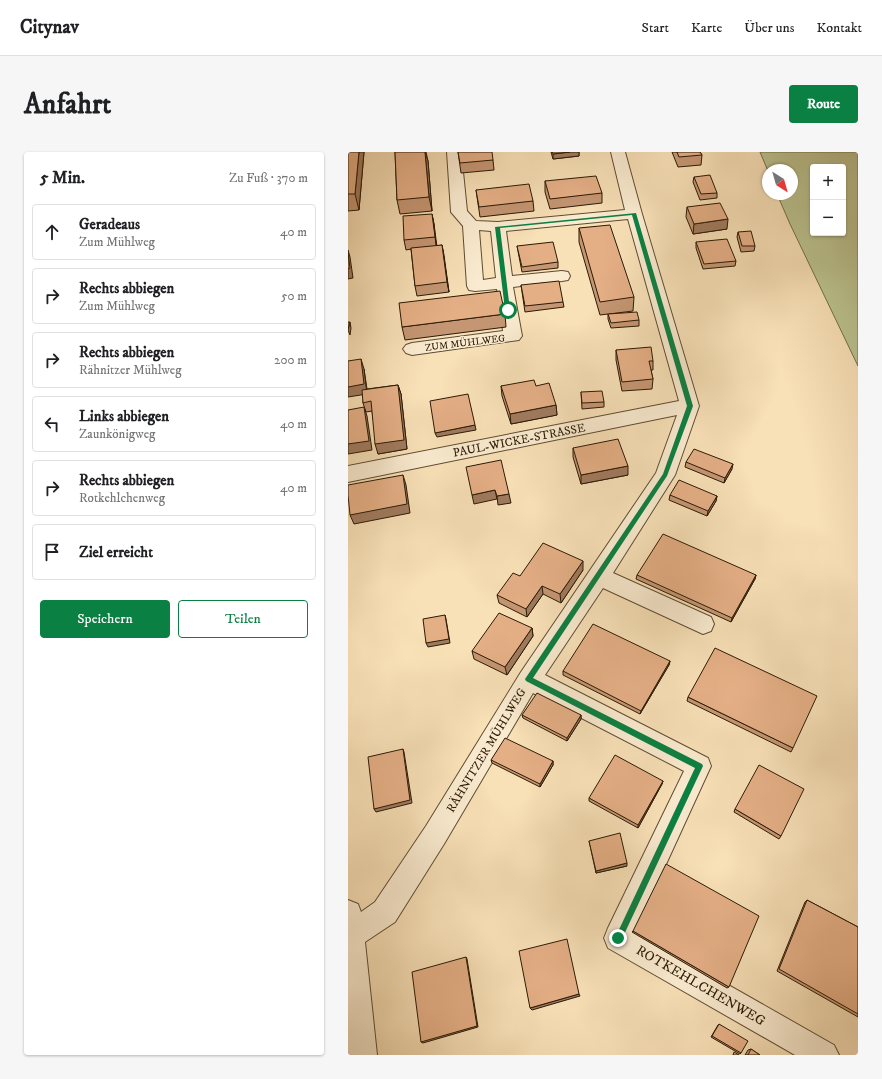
<!DOCTYPE html>
<html lang="de">
<head>
<meta charset="utf-8">
<style>
  :root { --surface:#fff; --page:#f6f6f6; --text:#202124; --muted:#757577; --line:#e0e0e0; --accent:#0b8043 }
  body { margin:0; font-family:"IM FELL DW Pica",serif; background:var(--page); color:var(--text) }
  .controls { position:absolute; right:12px; top:12px; display:grid; overflow:hidden; border-radius:4px; box-shadow:0 1px 3px #0004 }
  .controls button { width:36px; height:36px; display:grid; place-items:center; padding:0; border:0; border-bottom:1px solid var(--line); background:var(--surface); color:var(--text); font:20px sans-serif }
  .compass { position:absolute; left:414px; top:12px; width:36px; height:36px; border-radius:50%; background:var(--surface); box-shadow:0 1px 3px #0004; rotate:143deg }
  .stop { position:absolute; width:12px; height:12px; margin:-9px; border:3px solid #0b8043; border-radius:50%; background:#fff }
  .stop.end { background:#0b8043; border-color:#fff; box-shadow:0 1px 4px #0008 }
  .list { margin:0; padding:0; list-style:none }
  h2 { display:flex; justify-content:space-between; align-items:center; height:52px; margin:0; padding:0 16px; font-size:17px }
  h2 small { font-size:13px; font-weight:400; color:var(--muted) }
  .list li { display:grid; grid-template-columns:26px 1fr auto; gap:12px; align-items:center; box-sizing:border-box; height:56px; margin:0 8px 8px; padding:0 8px; border:1px solid var(--line); border-radius:4px }
  .list b { display:block; font-size:15px; white-space:nowrap }
  .list p { margin:0; font-size:13px; white-space:nowrap; color:var(--muted) }
  .list em { font-size:13px; font-style:normal; color:var(--muted) }
  .actions { display:flex; gap:8px; padding:12px 16px }
  .actions a { flex:1; padding:9px 0; border:1px solid var(--accent); border-radius:4px; text-align:center; font-size:14px; color:var(--accent) }
  .actions .main { background:var(--accent); color:#fff }
  .icon { flex:none; width:22px; height:22px; fill:none; stroke:currentColor; stroke-width:2; stroke-linecap:round; stroke-linejoin:round }
  .map { position:relative; flex:none; width:510px; height:903px; overflow:hidden; border-radius:4px }
  header { display:flex; align-items:center; gap:24px; box-sizing:border-box; height:56px; padding:0 20px; background:var(--surface); border-bottom:1px solid var(--line) }
  header strong { font-size:19px }
  nav { display:flex; gap:22px; margin-inline-start:auto; font-size:14px }
  .intro { display:flex; align-items:center; justify-content:space-between; box-sizing:border-box; height:96px; padding:0 24px }
  h1 { margin:0; font-size:28px }
  .button { padding:10px 18px; border-radius:4px; background:var(--accent); color:#fff; font-size:14px; font-weight:700 }
  main { display:flex; gap:24px; padding:0 24px }
  aside { flex:1; background:var(--surface); border-radius:4px; box-shadow:0 1px 3px #0004 }
  .map>svg:first-child { display:block }
</style>
</head>
<body>
<header>
<strong>Citynav</strong>
<nav><a>Start</a><a>Karte</a><a>Über uns</a><a>Kontakt</a></nav>
</header>
<div class="intro"><h1>Anfahrt</h1><a class="button">Route</a></div>
<main>
<aside>
<h2>5 Min.<small>Zu Fuß · 370 m</small></h2>
<ul class="list">
<li><svg class="icon" aria-label="ahead" viewBox="0 0 24 24"><path d="M12 20V5M6 11l6-6 6 6"/></svg><div><b>Geradeaus</b><p>Zum Mühlweg</p></div><em>40 m</em></li>
<li><svg class="icon" aria-label="right" viewBox="0 0 24 24"><path d="M7 20v-9h11M14 6l5 5-5 5"/></svg><div><b>Rechts abbiegen</b><p>Zum Mühlweg</p></div><em>50 m</em></li>
<li><svg class="icon" aria-label="right" viewBox="0 0 24 24"><path d="M7 20v-9h11M14 6l5 5-5 5"/></svg><div><b>Rechts abbiegen</b><p>Rähnitzer Mühlweg</p></div><em>200 m</em></li>
<li><svg class="icon" aria-label="left" viewBox="0 0 24 24"><path d="M17 20v-9H6M10 6l-5 5 5 5"/></svg><div><b>Links abbiegen</b><p>Zaunkönigweg</p></div><em>40 m</em></li>
<li><svg class="icon" aria-label="right" viewBox="0 0 24 24"><path d="M7 20v-9h11M14 6l5 5-5 5"/></svg><div><b>Rechts abbiegen</b><p>Rotkehlchenweg</p></div><em>40 m</em></li>
<li><svg class="icon" aria-label="arrive" viewBox="0 0 24 24"><path d="M6 21V4h12l-3 4 3 4H6"/></svg><div><b>Ziel erreicht</b></div></li>
</ul>
<div class="actions"><a class="main">Speichern</a><a>Teilen</a></div>
</aside>
<div class="map">
<svg width="510" height="903" viewBox="0 0 510 903">
  <rect width="100%" height="100%" fill="#f8e0b7"/>
  <filter id="stains"><feTurbulence type="fractalNoise" baseFrequency=".005" numOctaves="4"/><feColorMatrix values="0 0 0 0 .2 0 0 0 0 .09 0 0 0 0 .02 0 0 0 .5 -.17"/></filter>
  <radialGradient id="worn" r=".72"><stop offset=".6" stop-color="#630" stop-opacity="0"/><stop offset="1" stop-color="#630" stop-opacity=".3"/></radialGradient>
  <path fill="#bbc390" stroke="#726e4a" fill-rule="evenodd" d="M412,0H510V214L442,72L429,42H444V18L420,19ZM465,15H495V81H465Z"/>
  <g fill="none" stroke-linecap="round" stroke-linejoin="round">
    <g stroke="#5e4c32" stroke-width="2">
      <path id="minor" d="M99,0H113L119,59L128,69L150,70L277,58L263,0H277L294,62L351,254L327,323L265,421L363,465L366,472L363,479L355,482L255,436L197,523L360,606L363,614L287,780L486,893L491,903H447L260,796L256,786L260,776L336,619L185,541L96,692L47,770L17,790L29,903H0V748L10,752L13,760L27,750L78,674L173,520L308,321L329,263L0,330V314L331,249L280,67L158,79L164,124L214,119L220,120L222,124L220,128L214,129L165,135L174,184L171,188L64,203L58,201L55,197L58,193L64,191L155,179L149,137L127,139L121,138L119,134L115,74L103,60ZM131,78L143,79L148,126L135,128Z"/>
    </g>
    <use href="#minor" fill="#faebd0" fill-rule="evenodd"/>
  </g>
  <g fill="#c59673" stroke="#2a1a05">
    <polygon points="0,0 16,0 11,58 0,59"/>
    <polygon points="47,0 78,0 80,9 84,59 52,62 49,48"/>
    <polygon points="110,0 145,8 146,18 113,21"/>
    <polygon points="203,0 231,0 231,4 205,7"/>
    <polygon points="324,0 352,0 354,3 353,13 330,15"/>
    <polygon points="346,25 369,41 369,46 352,48 345,30"/>
    <polygon points="197,29 254,41 254,51 202,57 197,40"/>
    <polygon points="128,38 185,49 186,59 132,65"/>
    <polygon points="339,55 379,77 345,82 338,65"/>
    <polygon points="84,62 86,72 88,94 94,93 101,140 69,144 67,134 63,97 58,98 56,88"/>
    <polygon points="231,76 286,145 285,159 261,162 291,168 291,174 263,176 260,167 260,162 252,163 231,90"/>
    <polygon points="390,80 407,94 406,99 393,100 389,85"/>
    <polygon points="348,90 388,109 387,114 355,117 348,96"/>
    <polygon points="169,94 210,110 210,116 174,120"/>
    <polygon points="173,133 215,150 216,155 177,160"/>
    <polygon points="157,162 158,175 57,188 54,175"/>
    <polygon points="268,198 305,209 305,218 303,218 305,227 304,237 274,239 268,208"/>
    <polygon points="16,217 19,237 50,233 53,242 59,297 30,302 24,259 18,260 15,251"/>
    <polygon points="153,234 188,234 208,253 209,263 163,272 154,244"/>
    <polygon points="233,240 256,250 256,255 234,257"/>
    <polygon points="225,296 280,323 233,332 225,305"/>
    <polygon points="338,310 384,317 376,331 337,315"/>
    <polygon points="322,343 369,344 368,349 359,364 321,348"/>
    <polygon points="235,418 213,451 195,442 179,465 151,451 149,443 172,424"/>
    <polygon points="289,423 408,423 407,427 383,470 288,427"/>
    <polygon points="184,476 185,484 159,523 126,507 124,499"/>
    <polygon points="322,509 321,513 292,562 215,523 215,519"/>
    <polygon points="340,545 445,596 443,600 339,549"/>
    <polygon points="174,563 233,563 233,567 219,589 175,566"/>
    <polygon points="143,608 205,609 205,613 192,635 144,611"/>
    <polygon points="315,629 314,632 290,676 241,649 241,646"/>
    <polygon points="387,657 433,684 431,687 386,660"/>
    <polygon points="241,689 279,714 248,721"/>
    <polygon points="459,748 510,775 510,865 429,819 457,750"/>
    <polygon points="285,779 381,835 379,836 284,780"/>
    <polygon points="371,872 393,901 392,902 363,885 370,873"/>
    <polygon points="403,897 412,903 397,903 400,898"/>
  </g>
  <g fill="#a07a5e" stroke="#2a1a05">
    <polygon points="11,0 16,0 11,58 7,42"/>
    <polygon points="77,0 80,9 84,59 81,45"/>
    <polygon points="222,0 231,0 231,4 205,7 205,2"/>
    <polygon points="84,62 86,72 89,95 87,85"/>
    <polygon points="380,67 379,77 345,82 346,72"/>
    <polygon points="94,93 96,103 101,140 99,130"/>
    <polygon points="0,98 2,105 5,126 0,127"/>
    <polygon points="2,170 3,176 2,183 0,178"/>
    <polygon points="13,207 16,217 19,242 0,245 0,235"/>
    <polygon points="50,233 53,242 59,297 30,302 27,292"/>
    <polygon points="208,253 209,263 163,272 162,262"/>
    <polygon points="16,255 19,264 24,298 0,302 0,292"/>
    <polygon points="127,273 128,278 89,285 87,281"/>
    <polygon points="385,312 384,317 376,331 377,326"/>
    <polygon points="280,314 280,323 233,332 233,323"/>
    <polygon points="55,323 58,333 62,361 6,372 2,363"/>
    <polygon points="147,338 149,347 126,352 124,343"/>
    <polygon points="161,342 163,351 150,353 149,344"/>
    <polygon points="369,344 368,349 359,364 360,359"/>
    <polygon points="235,409 235,418 213,451 212,442"/>
    <polygon points="408,423 407,427 383,470 384,466"/>
    <polygon points="194,434 195,442 179,465 178,457"/>
    <polygon points="97,463 98,467 102,491 80,495 78,491"/>
    <polygon points="184,476 185,484 159,523 157,515"/>
    <polygon points="322,509 321,513 292,562 293,559"/>
    <polygon points="233,563 233,567 219,589 219,586"/>
    <polygon points="55,597 56,600 64,651 28,660 26,657"/>
    <polygon points="205,609 205,613 192,635 192,632"/>
    <polygon points="315,629 314,632 290,676 290,673"/>
    <polygon points="279,711 279,714 248,721 248,719"/>
    <polygon points="118,805 119,807 130,875 75,891 73,890"/>
    <polygon points="231,842 232,844 184,858 182,856"/>
  </g>
  <g fill="#e5af86" stroke="#2a1a05">
    <polygon points="0,0 11,0 7,42 0,42"/>
    <polygon points="47,0 77,0 81,45 49,48"/>
    <polygon points="110,0 144,0 145,8 112,11"/>
    <polygon points="204,0 222,0 205,2"/>
    <polygon points="329,0 352,0 354,3 331,5"/>
    <polygon points="362,23 369,41 353,42 346,25"/>
    <polygon points="248,24 254,41 202,47 197,29"/>
    <polygon points="181,32 185,49 131,55 128,38"/>
    <polygon points="372,51 380,67 346,72 339,55"/>
    <polygon points="84,62 87,85 56,88 55,64"/>
    <polygon points="262,73 286,145 252,150 231,76"/>
    <polygon points="403,79 407,94 394,94 390,80"/>
    <polygon points="379,87 388,109 356,112 348,90"/>
    <polygon points="205,90 210,110 174,115 169,94"/>
    <polygon points="94,93 99,130 67,134 63,96"/>
    <polygon points="0,101 2,116 0,117"/>
    <polygon points="211,129 215,150 177,154 173,133"/>
    <polygon points="152,139 157,162 54,175 51,151"/>
    <polygon points="289,160 291,168 263,171 260,162"/>
    <polygon points="0,170 2,170 0,177"/>
    <polygon points="303,195 305,209 301,209 305,227 274,230 268,198"/>
    <polygon points="13,207 16,232 0,235 0,209"/>
    <polygon points="186,228 188,234 201,231 208,253 162,262 153,234"/>
    <polygon points="50,233 56,288 27,292 23,249 15,251 14,238"/>
    <polygon points="254,239 256,250 234,251 233,240"/>
    <polygon points="120,242 127,273 87,281 82,249"/>
    <polygon points="16,255 21,289 0,292 0,258"/>
    <polygon points="270,287 280,314 233,323 225,296"/>
    <polygon points="346,297 385,312 377,326 338,310"/>
    <polygon points="153,308 161,342 149,344 147,338 124,343 118,315"/>
    <polygon points="55,323 59,352 2,363 0,343 0,333"/>
    <polygon points="331,328 369,344 360,359 322,343"/>
    <polygon points="315,382 408,423 384,466 289,423"/>
    <polygon points="195,391 235,409 212,442 194,434 178,457 149,443 165,421 172,424"/>
    <polygon points="151,461 184,476 157,515 124,499"/>
    <polygon points="97,463 101,487 78,491 75,467"/>
    <polygon points="245,472 322,509 293,559 215,519"/>
    <polygon points="367,496 469,544 445,596 340,545"/>
    <polygon points="189,541 233,563 219,586 174,563"/>
    <polygon points="157,586 205,609 192,632 143,608"/>
    <polygon points="55,597 62,648 26,657 20,605"/>
    <polygon points="267,603 315,629 290,673 241,646"/>
    <polygon points="411,613 456,637 433,684 387,657"/>
    <polygon points="272,681 279,711 248,719 241,689"/>
    <polygon points="318,712 411,764 381,835 285,779"/>
    <polygon points="459,748 510,775 510,862 431,817"/>
    <polygon points="219,787 231,842 182,856 171,799"/>
    <polygon points="118,805 129,874 73,890 64,820"/>
    <polygon points="371,872 400,889 393,901 364,884"/>
    <polygon points="403,897 412,903 400,903"/>
    <polygon points="386,900 391,903 385,903"/>
  </g>
  <polygon fill="#0b8043" points="288,61 345,254 319,324 185,526 354,612 355,614 273,789 270,790 268,789 268,784 347,616 178,529 177,527 315,322 339,254 284,63 152,76 162,158 160,160 157,158 147,75"/>
  <g text-anchor="middle" stroke-width="3" stroke-linejoin="round" paint-order="stroke">
    <g font-size="10" fill="#2a1a05" stroke="#faebd0">
      <text transform="translate(117 190) rotate(-7)" y="4">ZUM MÜHLWEG</text>
    </g>
    <g font-size="12" fill="#2a1a05" stroke="#faebd0">
      <text transform="translate(171 288) rotate(-11)" y="4">PAUL-WICKE-STRASSE</text>
      <text transform="translate(138 598) rotate(-59)" y="4">RÄHNITZER MÜHLWEG</text>
    </g>
    <g font-size="14" fill="#2a1a05" stroke="#faebd0">
      <text transform="translate(353 833) rotate(30)" y="5">ROTKEHLCHENWEG</text>
    </g>
  </g>
  <rect width="100%" height="100%" filter="url(#stains)"/>
  <rect width="100%" height="100%" fill="url(#worn)"/>
</svg>
<div class="controls">
<button>+</button>
<button>−</button>
</div>
<svg class="compass" viewBox="-18 -18 36 36"><path d="M0-13l5 13h-10z" fill="#e53935"/><path d="M0 13l5-13h-10z" fill="#757577"/></svg>
<div class="stop" style="left:160px;top:158px"></div>
<div class="stop end" style="left:270px;top:786px"></div>
</div>
</main>
</body>
</html>
